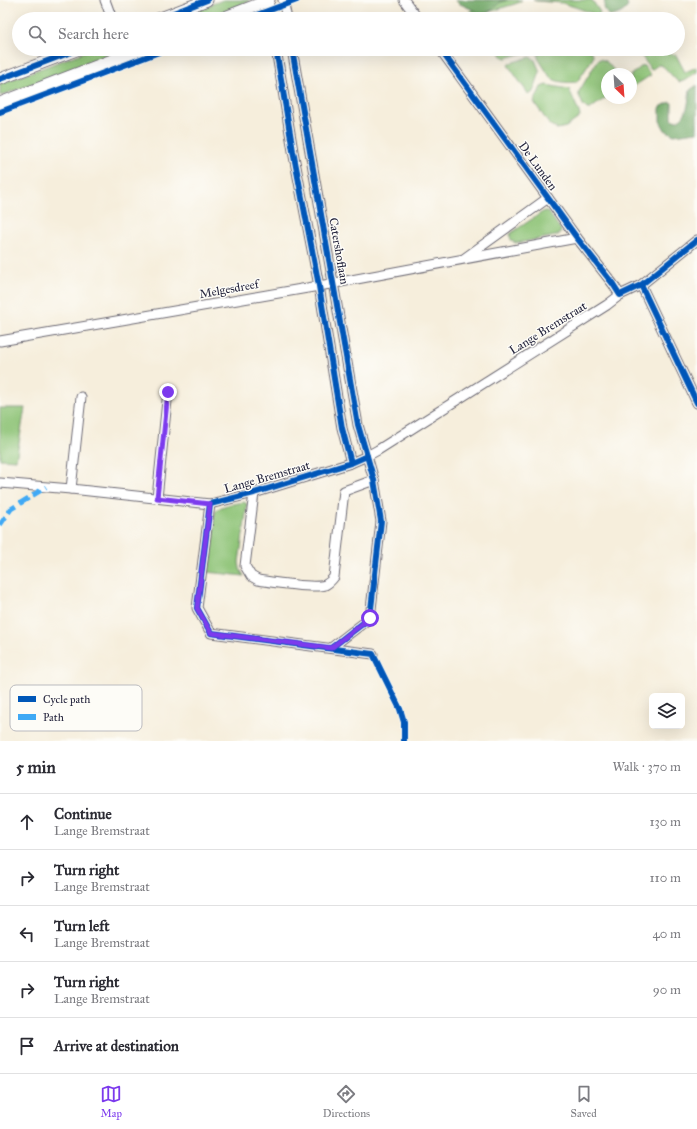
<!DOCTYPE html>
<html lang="en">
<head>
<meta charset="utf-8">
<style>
  :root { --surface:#fff; --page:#f2f2f3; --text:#2b2b33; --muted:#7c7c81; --line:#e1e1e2; --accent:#7c3aed }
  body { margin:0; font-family:"IM FELL Great Primer",serif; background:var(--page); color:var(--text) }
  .controls { position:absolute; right:12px; bottom:12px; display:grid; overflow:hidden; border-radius:6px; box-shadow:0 4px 16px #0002 }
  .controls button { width:36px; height:36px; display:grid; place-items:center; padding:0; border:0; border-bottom:1px solid var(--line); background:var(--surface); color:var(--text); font:20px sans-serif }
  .compass { position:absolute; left:601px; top:68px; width:36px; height:36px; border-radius:50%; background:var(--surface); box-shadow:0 4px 16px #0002; rotate:155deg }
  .stop { position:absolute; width:12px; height:12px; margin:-9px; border:3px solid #7c3aed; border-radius:50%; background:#fff }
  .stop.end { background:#7c3aed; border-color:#fff; box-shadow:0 1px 4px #0008 }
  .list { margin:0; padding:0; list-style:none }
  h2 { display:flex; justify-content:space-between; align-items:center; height:52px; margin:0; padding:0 16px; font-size:17px }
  h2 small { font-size:13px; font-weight:400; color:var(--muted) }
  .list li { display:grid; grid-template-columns:26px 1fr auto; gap:12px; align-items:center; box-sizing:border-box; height:56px; padding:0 16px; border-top:1px solid var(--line) }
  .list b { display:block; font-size:15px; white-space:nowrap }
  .list p { margin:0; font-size:13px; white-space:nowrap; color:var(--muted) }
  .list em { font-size:13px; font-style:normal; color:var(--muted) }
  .icon { flex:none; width:22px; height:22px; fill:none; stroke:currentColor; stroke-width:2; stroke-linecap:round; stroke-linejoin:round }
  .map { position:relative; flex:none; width:697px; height:741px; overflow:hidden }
  .search { position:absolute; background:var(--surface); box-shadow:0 4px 16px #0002; left:12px; right:12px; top:12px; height:44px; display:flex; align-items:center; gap:10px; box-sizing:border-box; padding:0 14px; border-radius:22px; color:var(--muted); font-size:15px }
  .sheet { height:332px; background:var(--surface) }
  nav { display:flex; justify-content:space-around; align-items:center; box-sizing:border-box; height:56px; border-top:1px solid var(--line); background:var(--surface); font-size:11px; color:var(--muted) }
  nav a { display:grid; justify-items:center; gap:2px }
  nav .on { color:var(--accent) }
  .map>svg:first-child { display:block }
</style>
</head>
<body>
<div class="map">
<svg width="697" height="741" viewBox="0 0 697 741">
  <rect width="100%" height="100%" fill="#fdfcf7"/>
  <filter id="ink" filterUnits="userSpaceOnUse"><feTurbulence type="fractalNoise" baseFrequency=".025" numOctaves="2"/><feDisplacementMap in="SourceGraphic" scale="8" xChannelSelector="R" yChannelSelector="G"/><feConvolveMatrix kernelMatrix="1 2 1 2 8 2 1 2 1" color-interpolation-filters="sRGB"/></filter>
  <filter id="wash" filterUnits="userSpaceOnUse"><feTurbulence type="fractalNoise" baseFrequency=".012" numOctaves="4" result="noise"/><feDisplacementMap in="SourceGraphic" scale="16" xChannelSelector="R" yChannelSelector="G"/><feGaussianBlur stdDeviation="0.9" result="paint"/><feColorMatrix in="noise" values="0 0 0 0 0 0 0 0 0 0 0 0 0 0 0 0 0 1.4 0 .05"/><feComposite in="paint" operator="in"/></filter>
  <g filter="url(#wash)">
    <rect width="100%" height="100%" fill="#f6eedc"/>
    <g fill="#8dc376" stroke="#587258">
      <polygon points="223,0 249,0 249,2 205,19 173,19"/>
      <polygon points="486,0 522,0 518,3 489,12 491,19 460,19"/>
      <polygon points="533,0 592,0 600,12 599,14 597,15 575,7 562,3 536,1"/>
      <polygon points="92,49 105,49 108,55 0,96 0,84"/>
      <path d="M499,49H535L531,51L506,58C501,57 501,54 499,49Z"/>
      <path d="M541,49H589L593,54V58L577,82C570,83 556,83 550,77L538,58V55Z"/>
      <polygon points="637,49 654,49 655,50 676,55 685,72 697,67 697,72 684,81 678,82 664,67 661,65 658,65 651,70"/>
      <polygon points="530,57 535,60 540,72 533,92 529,95 508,65 510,63"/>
      <polygon points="600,59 606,61 617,74 607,74 607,97 590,109 587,109 583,105 578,93 598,60"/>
      <polygon points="643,65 651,75 631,88 631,75"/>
      <polygon points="546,85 569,89 579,112 580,116 579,118 566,127 557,129 549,124 534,102 541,87"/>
      <path d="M544,211H547L549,213L561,230L560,234L556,236L517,243C513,243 510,240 510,235L511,233Z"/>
      <polygon points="0,408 25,408 16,460 0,459"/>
      <path d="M244,502L247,504V507L239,562L240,569L244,576L207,572L215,512C221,504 235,504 244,502Z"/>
    </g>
    <g fill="#72a967" stroke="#4a6651">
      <polygon points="455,0 507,0 499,3 492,10 482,14 458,3"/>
      <path d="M605,0H625L628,6C625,12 618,15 611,16C604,12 603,8 605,0Z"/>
      <path d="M697,85V132L674,135L665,130L660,121V107L670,102L672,103V119L676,121C689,116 688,101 690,90Z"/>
    </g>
  </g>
  <g filter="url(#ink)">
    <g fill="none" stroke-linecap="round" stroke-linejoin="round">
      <g stroke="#6c6973" stroke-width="11">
        <g id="minor">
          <polyline points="105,0 112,19"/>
          <polyline points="268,0 270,19"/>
          <polyline points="283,0 287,19"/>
          <polyline points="404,0 418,19"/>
          <polyline points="276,49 293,151 319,286 342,428 351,463"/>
          <polyline points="292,49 358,425 374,480 381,521 370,618 349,634 331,648"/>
          <polyline points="440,49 577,238 613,284 620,295"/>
          <polyline points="465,258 548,198"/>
          <polyline points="641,285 697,403"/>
          <polyline points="0,341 319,286 577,238"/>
          <polyline points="0,483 71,489 210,504 254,493 351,463 367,456 378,450 607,305 620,295 641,285 697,240"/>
          <polyline points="71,489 81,397"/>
          <path d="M254,493L245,566L251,576L258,580C272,582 312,589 325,585C329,583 331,581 334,577L344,491L374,480"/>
          <polyline points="157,498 168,391"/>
          <polyline points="210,504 197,608 211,633 373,654"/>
        </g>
      </g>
      <g stroke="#6c6973" stroke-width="13">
        <g id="tertiary">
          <polyline points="158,19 207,0"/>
          <polyline points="220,19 269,0"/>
          <polyline points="0,79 79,49"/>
          <polyline points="0,103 141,49"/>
        </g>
      </g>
      <use href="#minor" stroke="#fff" stroke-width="9"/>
      <use href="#tertiary" stroke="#fff" stroke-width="11"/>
      <polyline stroke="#3fa9f5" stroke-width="5" stroke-dasharray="10 5" stroke-linecap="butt" points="0,525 11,509 46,487"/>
      <g stroke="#fdfcf7" stroke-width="8">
        <g id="cycleway">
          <polyline points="158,19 207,0"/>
          <polyline points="246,19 297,0"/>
          <polyline points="276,49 293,151 319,286 342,428 351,463"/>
          <polyline points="292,49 358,425 374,480 381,521 370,618 349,634 331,648"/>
          <polyline points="440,49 577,238 613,284 620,295 641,285 697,240"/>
          <polyline points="0,79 79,49"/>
          <polyline points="0,112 167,49"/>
          <polyline points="641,285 697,403"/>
          <polyline points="367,456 351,463 254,493 210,504 197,608 211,633 373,654 400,709 404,722 404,741"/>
        </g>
      </g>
      <use href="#cycleway" stroke="#0057b8" stroke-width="6"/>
    </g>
  </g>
  <g fill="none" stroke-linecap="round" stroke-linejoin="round" filter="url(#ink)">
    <polyline stroke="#7c3aed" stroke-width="5" points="168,392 157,498 210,504 197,608 211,633 331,648 349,634 370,618"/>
  </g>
  <g text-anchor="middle" stroke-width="3" stroke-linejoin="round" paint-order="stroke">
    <g font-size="12" fill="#22223b" stroke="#fdfcf7">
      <text transform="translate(538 166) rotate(54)" y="4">De Lunden</text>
      <text transform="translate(339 251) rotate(80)" y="4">Catershoflaan</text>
      <text transform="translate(229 289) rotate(-10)" y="4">Melgesdreef</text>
      <text transform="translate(548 328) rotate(-32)" y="4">Lange Bremstraat</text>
      <text transform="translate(267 477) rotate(-16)" y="4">Lange Bremstraat</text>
    </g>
  </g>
  <rect x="10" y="685" width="132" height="46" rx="6" fill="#fdfcf7" stroke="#bbbbbf" stroke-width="1"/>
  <rect x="18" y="696" width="18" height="6" fill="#0057b8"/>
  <rect x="18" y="714" width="18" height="6" fill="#3fa9f5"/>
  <g font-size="11" fill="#22223b">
    <text x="43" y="703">Cycle path</text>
    <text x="43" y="721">Path</text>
  </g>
</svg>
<div class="controls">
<button><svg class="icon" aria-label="layers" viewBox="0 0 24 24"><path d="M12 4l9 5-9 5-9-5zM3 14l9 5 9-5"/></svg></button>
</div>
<svg class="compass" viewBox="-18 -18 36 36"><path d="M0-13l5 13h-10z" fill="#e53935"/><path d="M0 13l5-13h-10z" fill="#7c7c81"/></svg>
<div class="stop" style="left:370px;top:618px"></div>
<div class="stop end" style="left:168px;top:392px"></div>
<div class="search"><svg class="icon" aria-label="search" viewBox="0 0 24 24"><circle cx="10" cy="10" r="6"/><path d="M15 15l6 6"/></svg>Search here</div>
</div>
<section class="sheet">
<h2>5 min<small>Walk · 370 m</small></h2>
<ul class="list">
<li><svg class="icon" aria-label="ahead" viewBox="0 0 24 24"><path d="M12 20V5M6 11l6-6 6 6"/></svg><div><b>Continue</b><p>Lange Bremstraat</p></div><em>130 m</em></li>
<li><svg class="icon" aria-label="right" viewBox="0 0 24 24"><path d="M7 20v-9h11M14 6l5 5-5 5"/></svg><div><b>Turn right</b><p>Lange Bremstraat</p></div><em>110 m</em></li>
<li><svg class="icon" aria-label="left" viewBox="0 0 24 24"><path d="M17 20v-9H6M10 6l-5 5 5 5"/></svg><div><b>Turn left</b><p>Lange Bremstraat</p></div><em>40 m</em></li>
<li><svg class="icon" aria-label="right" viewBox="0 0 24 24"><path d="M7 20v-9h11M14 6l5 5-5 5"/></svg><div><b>Turn right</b><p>Lange Bremstraat</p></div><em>90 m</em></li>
<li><svg class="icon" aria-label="arrive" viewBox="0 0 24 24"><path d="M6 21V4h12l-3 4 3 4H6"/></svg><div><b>Arrive at destination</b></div></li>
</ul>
</section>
<nav>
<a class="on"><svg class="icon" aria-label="map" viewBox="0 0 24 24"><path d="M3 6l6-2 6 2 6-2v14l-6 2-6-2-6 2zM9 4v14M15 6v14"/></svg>Map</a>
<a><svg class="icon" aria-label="directions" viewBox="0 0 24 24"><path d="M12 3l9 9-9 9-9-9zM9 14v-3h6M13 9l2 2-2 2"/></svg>Directions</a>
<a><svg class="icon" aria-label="saved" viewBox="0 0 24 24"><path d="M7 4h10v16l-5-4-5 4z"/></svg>Saved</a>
</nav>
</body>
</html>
